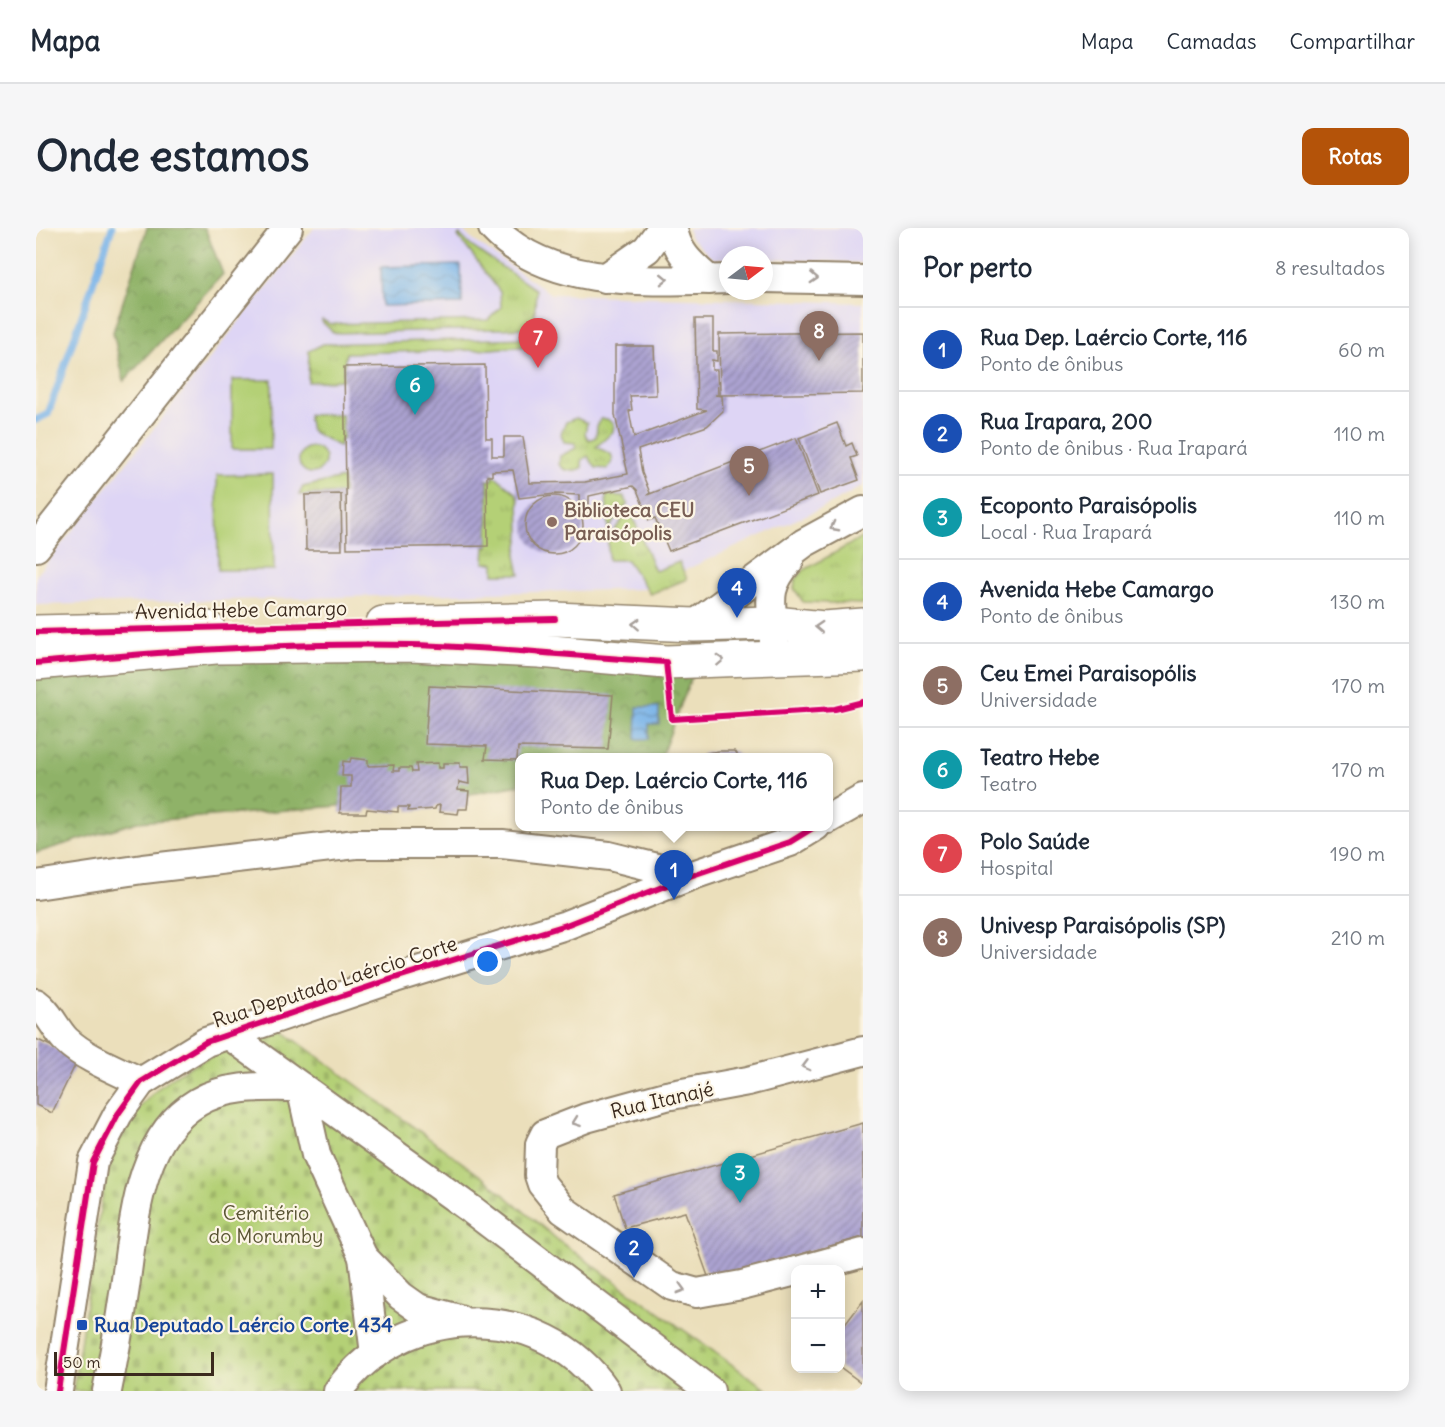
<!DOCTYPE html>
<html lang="pt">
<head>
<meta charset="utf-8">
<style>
  :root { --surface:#fff; --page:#f6f6f7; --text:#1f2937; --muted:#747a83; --line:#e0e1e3; --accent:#b45309 }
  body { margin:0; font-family:Delius,sans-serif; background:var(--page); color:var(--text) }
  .controls { position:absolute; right:18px; bottom:18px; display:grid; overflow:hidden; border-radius:12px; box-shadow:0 3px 15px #0003 }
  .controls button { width:54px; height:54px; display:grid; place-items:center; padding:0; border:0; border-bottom:2px solid var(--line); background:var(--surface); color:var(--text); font:30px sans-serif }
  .compass { position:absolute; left:683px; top:18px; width:54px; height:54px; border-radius:50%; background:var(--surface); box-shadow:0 3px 15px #0003; rotate:74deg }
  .scale { position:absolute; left:18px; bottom:15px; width:160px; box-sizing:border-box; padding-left:6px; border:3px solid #3b2a1e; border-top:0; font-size:16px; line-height:21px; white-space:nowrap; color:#3b2a1e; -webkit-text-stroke:4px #fcf5e5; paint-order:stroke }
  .you { position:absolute; left:452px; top:734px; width:21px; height:21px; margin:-15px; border:4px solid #fff; border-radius:50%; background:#1a73e8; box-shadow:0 0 0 9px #1a73e833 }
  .badge { display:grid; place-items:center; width:39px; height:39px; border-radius:50%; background:var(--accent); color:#fff; font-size:20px; font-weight:700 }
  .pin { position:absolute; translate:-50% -50px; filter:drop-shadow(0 2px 3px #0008) }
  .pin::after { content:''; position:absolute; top:32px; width:21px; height:18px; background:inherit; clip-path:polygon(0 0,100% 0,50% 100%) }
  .popup { position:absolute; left:479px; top:525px; width:318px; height:78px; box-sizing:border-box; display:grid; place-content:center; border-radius:12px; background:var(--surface); filter:drop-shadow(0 2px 4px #0005); font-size:20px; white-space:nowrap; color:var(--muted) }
  .popup b { font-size:22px; color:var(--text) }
  .popup::after { content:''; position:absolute; left:50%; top:100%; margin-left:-12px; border:12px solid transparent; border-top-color:var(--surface) }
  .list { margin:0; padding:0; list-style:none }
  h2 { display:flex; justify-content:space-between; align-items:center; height:78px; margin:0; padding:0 24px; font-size:26px }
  h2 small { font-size:20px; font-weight:400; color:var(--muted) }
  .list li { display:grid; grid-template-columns:39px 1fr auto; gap:18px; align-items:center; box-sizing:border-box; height:84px; padding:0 24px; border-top:2px solid var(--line) }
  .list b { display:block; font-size:22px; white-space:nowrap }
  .list p { margin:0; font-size:20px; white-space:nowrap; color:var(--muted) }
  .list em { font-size:20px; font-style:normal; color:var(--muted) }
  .map { position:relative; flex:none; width:827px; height:1163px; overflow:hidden; border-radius:12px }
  header { display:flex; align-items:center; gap:36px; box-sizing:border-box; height:84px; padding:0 30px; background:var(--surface); border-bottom:2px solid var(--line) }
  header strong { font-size:28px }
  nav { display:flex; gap:33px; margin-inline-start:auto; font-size:21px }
  .intro { display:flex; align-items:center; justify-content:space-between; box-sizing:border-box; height:144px; padding:0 36px }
  h1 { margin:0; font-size:42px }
  .button { padding:15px 27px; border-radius:12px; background:var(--accent); color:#fff; font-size:21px; font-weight:700 }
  main { display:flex; gap:36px; padding:0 36px }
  aside { flex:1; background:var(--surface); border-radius:12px; box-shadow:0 3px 15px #0003 }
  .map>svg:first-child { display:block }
</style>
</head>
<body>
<header>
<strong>Mapa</strong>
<nav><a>Mapa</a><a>Camadas</a><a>Compartilhar</a></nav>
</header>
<div class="intro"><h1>Onde estamos</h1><a class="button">Rotas</a></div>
<main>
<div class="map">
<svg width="827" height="1163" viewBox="0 0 827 1163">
  <defs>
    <pattern id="grass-tufts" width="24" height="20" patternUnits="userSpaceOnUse" patternTransform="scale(1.5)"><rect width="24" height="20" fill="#b4d076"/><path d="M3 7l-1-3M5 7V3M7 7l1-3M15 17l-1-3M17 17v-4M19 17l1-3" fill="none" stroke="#9cb366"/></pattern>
    <pattern id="forest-crowns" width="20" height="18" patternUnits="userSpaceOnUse" patternTransform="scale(1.5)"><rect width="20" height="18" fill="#8fb267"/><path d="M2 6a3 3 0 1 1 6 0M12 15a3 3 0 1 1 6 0" fill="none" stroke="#769154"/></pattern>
    <pattern id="cemetery-stones" width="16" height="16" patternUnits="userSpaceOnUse" patternTransform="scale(1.5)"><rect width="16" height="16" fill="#b4d076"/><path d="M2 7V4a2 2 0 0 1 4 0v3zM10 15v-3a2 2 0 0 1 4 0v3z" fill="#9cb366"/></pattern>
    <pattern id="water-waves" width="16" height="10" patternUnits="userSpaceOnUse" patternTransform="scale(1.5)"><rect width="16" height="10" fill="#78b3e9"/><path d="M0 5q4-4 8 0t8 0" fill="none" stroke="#6492bc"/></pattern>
    <pattern id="building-hatch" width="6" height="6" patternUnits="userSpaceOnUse" patternTransform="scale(1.5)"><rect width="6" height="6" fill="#aca3d1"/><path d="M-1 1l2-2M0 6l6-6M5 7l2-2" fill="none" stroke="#8d85a9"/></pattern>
  </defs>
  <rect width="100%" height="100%" fill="#fcf5e5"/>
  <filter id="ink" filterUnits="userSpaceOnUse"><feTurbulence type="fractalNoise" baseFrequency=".0167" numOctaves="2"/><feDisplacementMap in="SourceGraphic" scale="12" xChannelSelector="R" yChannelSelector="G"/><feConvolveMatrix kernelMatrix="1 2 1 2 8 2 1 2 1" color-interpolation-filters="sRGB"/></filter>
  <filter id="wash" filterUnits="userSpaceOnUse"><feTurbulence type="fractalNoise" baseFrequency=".008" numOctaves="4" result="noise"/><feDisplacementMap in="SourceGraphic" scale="24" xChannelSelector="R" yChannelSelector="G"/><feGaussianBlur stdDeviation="1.35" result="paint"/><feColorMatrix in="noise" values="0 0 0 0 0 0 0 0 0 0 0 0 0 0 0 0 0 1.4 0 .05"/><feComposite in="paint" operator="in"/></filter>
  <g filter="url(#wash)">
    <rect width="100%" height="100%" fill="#ebdfbb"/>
    <g fill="#ded5f5">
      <polygon points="278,0 425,0 434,10 515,66 827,75 827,258 790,278 607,361 0,377 0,348"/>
      <polygon points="652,0 827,0 827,35 728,31 728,27 692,27 692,31 677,31 653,8"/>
    </g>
    <g fill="url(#grass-tufts)" stroke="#787d4a" stroke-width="1.5">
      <polygon points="424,7 435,18 500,62 498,100 298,105 286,94 286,92 295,96 452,92 465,79 464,64 422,8"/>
      <polygon points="491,110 495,111 493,118 441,122 310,125 306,152 272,154 273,123 287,116"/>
      <polygon points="306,186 307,211 304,212 304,219 275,203 272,187"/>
      <path d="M540,190L551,195L549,206L553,212L560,209L561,198L565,191H571L578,196L577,204L560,219L575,226L577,232L572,241L560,240L552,228L546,232V240C538,244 528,244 523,236L524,228L540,220L539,215L528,214L525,206L530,194Z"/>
      <circle cx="276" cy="232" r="13"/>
      <polygon points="457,246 480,265 483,272 484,307 480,328 484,346 458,346 458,335 448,335 449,319 452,319 452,252 457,252"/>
      <polygon points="307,250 307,265 263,267 267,259"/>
      <polygon points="570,267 588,268 592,276 572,301"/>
      <polygon points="594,282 619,343 643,334 651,351 614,366 591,332 572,332 572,310"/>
      <polygon points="827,309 827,376 767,374 758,360 760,351 768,342"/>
    </g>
    <g fill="url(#forest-crowns)" stroke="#656e42" stroke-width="1.5">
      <polygon points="111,0 169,0 187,46 88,153 77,104"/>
      <polygon points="370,427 656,448 625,529 484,530 483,557 418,569 101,594 0,625 0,433"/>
    </g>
    <path fill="url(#cemetery-stones)" stroke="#787d4a" stroke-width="1.5" d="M247,803L454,955L523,1013L733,1163H37C43,1121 50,1079 56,1037C66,966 71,897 134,851C168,827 208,816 247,803Z"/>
    <g fill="#b4d076" stroke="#787d4a" stroke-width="1.5">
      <polygon points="196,152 236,152 235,221 196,221"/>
      <polygon points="237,246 238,342 182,342 181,247"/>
    </g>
    <g fill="url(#water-waves)" stroke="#5a6e84" stroke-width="1.5">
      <polygon points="425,37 426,76 346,78 345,39"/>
      <polygon points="601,479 623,479 623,496 613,496 613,511 600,511"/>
    </g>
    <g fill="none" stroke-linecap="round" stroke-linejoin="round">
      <polyline stroke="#78b3e9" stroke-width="7" points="0,192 12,186 76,0"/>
    </g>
    <g id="blocks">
      <g fill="url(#building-hatch)">
        <polygon points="659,91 677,91 677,123 681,123 681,133 676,132 676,142 681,142 682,167 679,167 686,168 687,183 671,198 602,222 606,245 614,265 611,267 760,210 782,267 633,323 619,290 613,292 601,262 597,258 553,268 553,285 548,286 543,278 543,267 519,266 483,270 477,242 456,243 456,248 451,248 452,318 311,320 308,139 449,137 450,210 456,210 456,228 468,228 468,209 487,209 494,255 549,254 592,246 579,187 579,118 618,118 620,167 594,168 596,182 593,183 598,209 671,182 661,181"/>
        <polygon points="827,104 827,165 684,167 683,106"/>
        <polygon points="801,195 810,218 816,215 821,228 815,230 823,252 784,266 763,210"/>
        <polygon points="305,266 306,322 270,322 269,267"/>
        <circle cx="518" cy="297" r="29"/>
        <polygon points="393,458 577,467 572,521 482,519 481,532 449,531 451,518 389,516"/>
        <polygon points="683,523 699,523 704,530 666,530 666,526"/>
        <polygon points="315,530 332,532 332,538 358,537 357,543 363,543 363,540 375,540 376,544 381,544 380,536 402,535 402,540 407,540 407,535 424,535 424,539 432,539 433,556 423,554 422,562 433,563 431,581 423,581 422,586 403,584 404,577 400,578 399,581 372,583 373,579 362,579 362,584 331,581 330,585 304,585 305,559 315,559 315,548 306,548 307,533 314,534"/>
        <polygon points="0,811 42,831 16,885 0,877"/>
        <polygon points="827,895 827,1009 673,1051 649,984 589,1000 578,966"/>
        <polygon points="827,1073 827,1156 804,1139 804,1103"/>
      </g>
    </g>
  </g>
  <g filter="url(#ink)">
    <use href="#blocks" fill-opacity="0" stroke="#93846c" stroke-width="1.5"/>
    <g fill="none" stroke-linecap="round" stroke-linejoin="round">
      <g stroke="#93846c" stroke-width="32">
        <g id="minor">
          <path d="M457,0C514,61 616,53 692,51"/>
          <path d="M637,0C640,24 656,37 673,52"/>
          <polyline points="569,50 611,21 626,0"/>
          <polyline points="728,50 827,52"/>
          <polyline points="0,319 252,0"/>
          <polyline points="658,397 768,315 827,283"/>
          <path d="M738,415C738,377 725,366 753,333"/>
          <polyline points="792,591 827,571"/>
          <polyline points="0,657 107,641 320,616 466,616 573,628 654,648"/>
          <path d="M0,775C14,785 19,801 30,812C50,831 81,842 105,854"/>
          <polyline points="193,807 436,982 674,1163"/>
          <polyline points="327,1029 365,1068 382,1080 423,1091"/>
          <polyline points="765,1042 827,1025"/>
          <polyline points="760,1043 706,1057 661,1065 636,1058 527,982 506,956 503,947 504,916 509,906 550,890 630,868 712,853 827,823"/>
          <polyline points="22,1163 57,934 82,886 105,854 170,814 359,750 530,697 654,648 754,614 780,598"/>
          <path d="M71,1163C78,1129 84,1094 89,1059C98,997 101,910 162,874C192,856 231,859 265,859L280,927L327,1029L339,1126"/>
          <path d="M302,1163C366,1073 507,1070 570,1163"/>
        </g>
      </g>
      <g stroke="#93846c" stroke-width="36">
        <g id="major">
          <polyline points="347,395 519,391 658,397 738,395 788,400 827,397"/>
          <polyline points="0,404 172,400"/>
          <polyline points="0,435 180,419 375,417 503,423 630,434 827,427"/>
        </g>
      </g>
      <use href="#minor" stroke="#fff" stroke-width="28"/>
      <use href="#major" stroke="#fff" stroke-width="33"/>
      <g stroke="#fcf5e5" stroke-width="10">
        <g id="cycleway">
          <polyline points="0,404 519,391"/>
          <path d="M0,435C125,424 250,414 376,417C461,419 545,429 630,434L636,491L799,481L827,474"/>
          <polyline points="22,1163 57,934 82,886 105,854 170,814 359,750 530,697 654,648 754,614 780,598"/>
        </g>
      </g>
      <use href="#cycleway" stroke="#d6006c" stroke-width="6"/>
    </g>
    <defs><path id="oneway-chevron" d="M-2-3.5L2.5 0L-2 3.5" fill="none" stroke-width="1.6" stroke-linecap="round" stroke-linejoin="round" transform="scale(1.5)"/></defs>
    <g stroke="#a79f9a">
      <use href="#oneway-chevron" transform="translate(778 50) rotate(3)"/>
      <use href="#oneway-chevron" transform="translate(628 51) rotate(1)"/>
      <use href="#oneway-chevron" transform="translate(798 299) rotate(152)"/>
      <use href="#oneway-chevron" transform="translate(600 396) rotate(-177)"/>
      <use href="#oneway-chevron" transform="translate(783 399) rotate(-177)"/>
      <use href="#oneway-chevron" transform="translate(684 432) rotate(-3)"/>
      <use href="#oneway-chevron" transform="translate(770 838) rotate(165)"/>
      <use href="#oneway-chevron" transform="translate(540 894) rotate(160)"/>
      <use href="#oneway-chevron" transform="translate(645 1061) rotate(16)"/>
    </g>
  </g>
  <circle fill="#8d6e63" stroke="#fcf5e5" stroke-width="2" cx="516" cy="294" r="6"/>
  <rect fill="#1a4fb4" stroke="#fcf5e5" stroke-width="2" x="40" y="1091" width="12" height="12" rx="3"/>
  <g text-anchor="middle" stroke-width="4.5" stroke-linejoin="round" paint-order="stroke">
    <g font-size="20" font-weight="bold" fill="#785e54" stroke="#fcf5e5" text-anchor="start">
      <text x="528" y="289">Biblioteca CEU<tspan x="528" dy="23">Paraisópolis</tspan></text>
    </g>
    <g font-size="20" fill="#3b2a1e" stroke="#fcf5e5">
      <text transform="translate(205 382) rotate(-1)" y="7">Avenida Hebe Camargo</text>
      <text transform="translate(299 754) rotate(-18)" y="7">Rua Deputado Laércio Corte</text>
      <text transform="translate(626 872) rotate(-13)" y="7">Rua Itanajé</text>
    </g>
    <g font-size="20" fill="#595434" stroke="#fcf5e5">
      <text x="230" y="992">Cemitério<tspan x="230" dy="23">do Morumby</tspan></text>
    </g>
    <g font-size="20" font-weight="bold" fill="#164399" stroke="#fcf5e5" text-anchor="start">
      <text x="58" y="1104">Rua Deputado Laércio Corte, 434</text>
    </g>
  </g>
</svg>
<div class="controls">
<button>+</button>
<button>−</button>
</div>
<svg class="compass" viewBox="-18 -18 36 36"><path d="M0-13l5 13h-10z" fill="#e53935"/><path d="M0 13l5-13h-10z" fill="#747a83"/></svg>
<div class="scale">50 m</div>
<div class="you"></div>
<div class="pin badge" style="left:638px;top:672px;background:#1a4fb4">1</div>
<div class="popup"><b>Rua Dep. Laércio Corte, 116</b>Ponto de ônibus</div>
<div class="pin badge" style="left:598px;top:1050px;background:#1a4fb4">2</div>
<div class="pin badge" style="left:704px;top:975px;background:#0f9aa8">3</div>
<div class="pin badge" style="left:701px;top:390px;background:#1a4fb4">4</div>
<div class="pin badge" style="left:713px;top:268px;background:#8d6e63">5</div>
<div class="pin badge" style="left:379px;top:187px;background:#0f9aa8">6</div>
<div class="pin badge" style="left:502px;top:140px;background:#e0444e">7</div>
<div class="pin badge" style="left:783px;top:133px;background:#8d6e63">8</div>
</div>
<aside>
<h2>Por perto<small>8 resultados</small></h2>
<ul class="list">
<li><span class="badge" style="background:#1a4fb4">1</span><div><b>Rua Dep. Laércio Corte, 116</b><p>Ponto de ônibus</p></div><em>60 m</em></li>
<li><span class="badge" style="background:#1a4fb4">2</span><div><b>Rua Irapara, 200</b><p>Ponto de ônibus · Rua Irapará</p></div><em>110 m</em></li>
<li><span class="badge" style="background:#0f9aa8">3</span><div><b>Ecoponto Paraisópolis</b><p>Local · Rua Irapará</p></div><em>110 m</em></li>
<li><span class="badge" style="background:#1a4fb4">4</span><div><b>Avenida Hebe Camargo</b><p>Ponto de ônibus</p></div><em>130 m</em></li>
<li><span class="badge" style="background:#8d6e63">5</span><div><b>Ceu Emei Paraisopólis</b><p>Universidade</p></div><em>170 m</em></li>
<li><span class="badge" style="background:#0f9aa8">6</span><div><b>Teatro Hebe</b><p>Teatro</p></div><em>170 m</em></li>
<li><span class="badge" style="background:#e0444e">7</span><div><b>Polo Saúde</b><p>Hospital</p></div><em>190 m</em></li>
<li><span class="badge" style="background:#8d6e63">8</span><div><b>Univesp Paraisópolis (SP)</b><p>Universidade</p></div><em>210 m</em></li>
</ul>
</aside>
</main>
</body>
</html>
